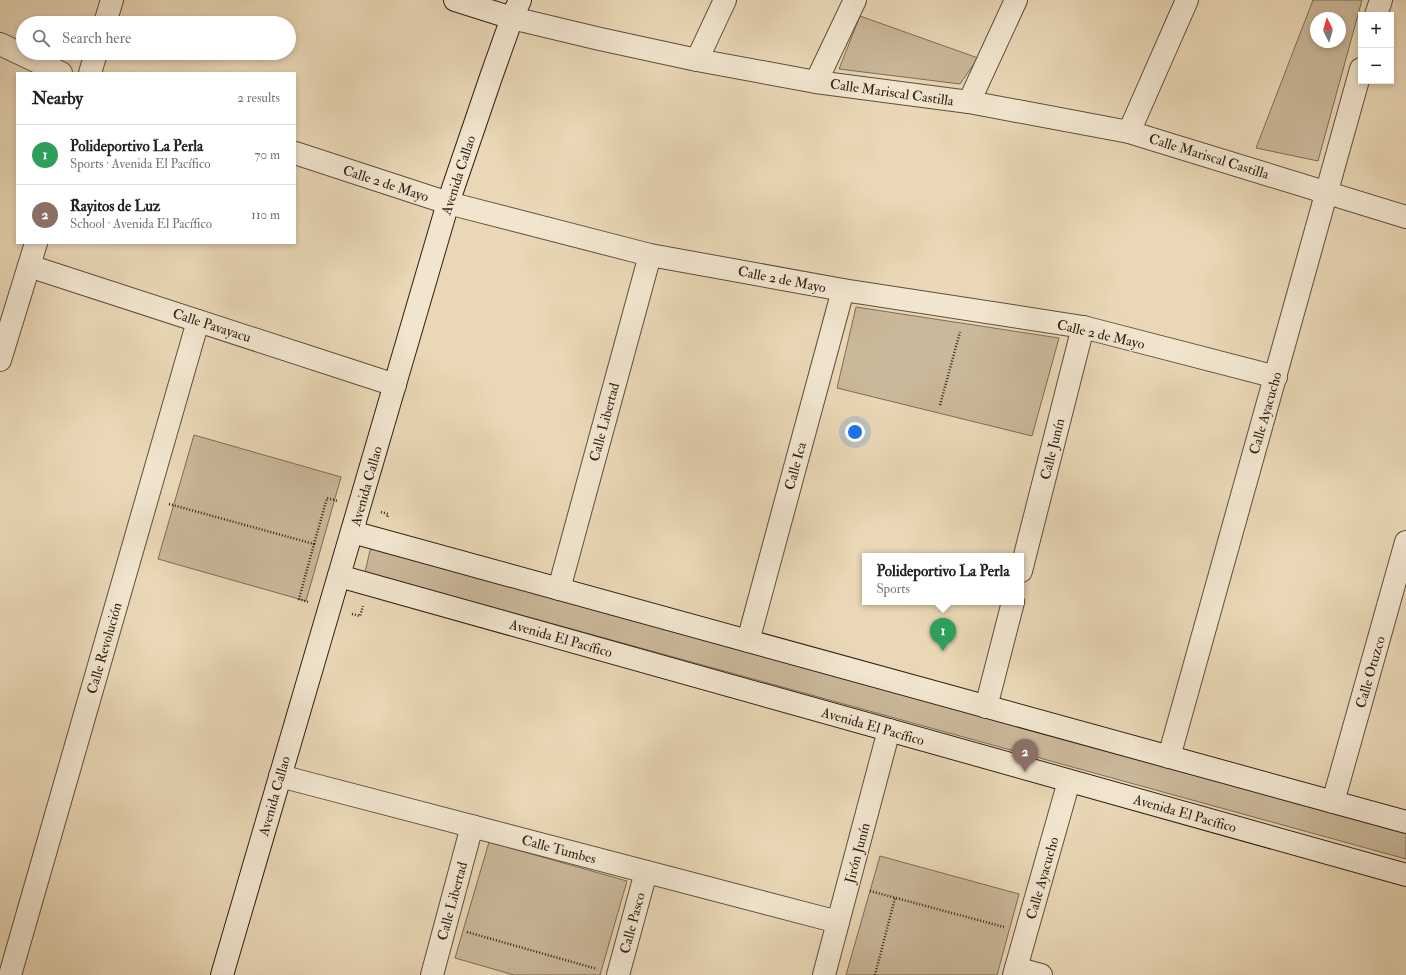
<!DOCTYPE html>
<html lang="en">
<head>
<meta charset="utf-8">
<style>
  :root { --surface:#fff; --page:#f6f6f6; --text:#222; --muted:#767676; --line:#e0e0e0; --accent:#1a73e8 }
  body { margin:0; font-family:"IM FELL Double Pica",serif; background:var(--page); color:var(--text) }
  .controls { position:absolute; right:12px; top:12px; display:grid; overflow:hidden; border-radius:0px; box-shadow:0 2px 6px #0003 }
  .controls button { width:36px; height:36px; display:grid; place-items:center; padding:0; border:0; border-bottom:1px solid var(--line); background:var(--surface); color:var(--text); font:20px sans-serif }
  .compass { position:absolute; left:1310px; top:12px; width:36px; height:36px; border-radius:50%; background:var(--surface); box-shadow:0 2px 6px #0003; rotate:355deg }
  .you { position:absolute; left:855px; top:432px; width:14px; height:14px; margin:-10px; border:3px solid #fff; border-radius:50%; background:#1a73e8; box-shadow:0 0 0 6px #1a73e833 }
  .badge { display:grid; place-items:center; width:26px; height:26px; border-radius:50%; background:var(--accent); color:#fff; font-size:13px; font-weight:700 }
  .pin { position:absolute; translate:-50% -33px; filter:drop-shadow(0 1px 2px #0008) }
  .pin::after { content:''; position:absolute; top:21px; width:14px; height:12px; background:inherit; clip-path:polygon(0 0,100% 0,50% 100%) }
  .popup { position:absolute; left:862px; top:553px; width:162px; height:52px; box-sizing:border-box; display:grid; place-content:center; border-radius:0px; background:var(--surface); filter:drop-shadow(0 1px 3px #0005); font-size:13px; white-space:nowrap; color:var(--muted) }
  .popup b { font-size:15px; color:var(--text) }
  .popup::after { content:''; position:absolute; left:50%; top:100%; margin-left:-8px; border:8px solid transparent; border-top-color:var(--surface) }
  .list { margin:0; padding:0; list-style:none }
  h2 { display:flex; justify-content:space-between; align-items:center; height:52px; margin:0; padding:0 16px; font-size:17px }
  h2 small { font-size:13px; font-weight:400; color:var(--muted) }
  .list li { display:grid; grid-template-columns:26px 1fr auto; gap:12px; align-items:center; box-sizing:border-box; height:60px; padding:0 16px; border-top:1px solid var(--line) }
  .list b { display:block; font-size:15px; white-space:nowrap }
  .list p { margin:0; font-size:13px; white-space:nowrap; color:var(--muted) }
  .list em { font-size:13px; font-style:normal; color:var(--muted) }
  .icon { flex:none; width:22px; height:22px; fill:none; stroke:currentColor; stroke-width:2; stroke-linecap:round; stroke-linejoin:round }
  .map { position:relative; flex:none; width:1406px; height:975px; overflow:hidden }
  .search { position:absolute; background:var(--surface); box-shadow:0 2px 6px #0003; left:16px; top:16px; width:280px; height:44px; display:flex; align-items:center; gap:10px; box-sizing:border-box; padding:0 14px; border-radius:22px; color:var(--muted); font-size:15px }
  .panel { position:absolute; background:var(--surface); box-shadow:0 2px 6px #0003; left:16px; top:72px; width:280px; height:172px; border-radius:0px }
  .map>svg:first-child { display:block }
</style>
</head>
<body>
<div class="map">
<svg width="1406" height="975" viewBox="0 0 1406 975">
  <rect width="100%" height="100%" fill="#e9d7b5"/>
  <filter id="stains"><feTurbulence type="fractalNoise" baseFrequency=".005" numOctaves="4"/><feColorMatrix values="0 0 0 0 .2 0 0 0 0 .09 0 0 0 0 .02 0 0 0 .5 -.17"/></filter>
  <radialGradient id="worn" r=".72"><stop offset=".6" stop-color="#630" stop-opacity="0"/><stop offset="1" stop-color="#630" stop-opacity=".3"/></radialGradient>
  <g fill="#cab89a" stroke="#7e6c57" fill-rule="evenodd">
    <path d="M1313,0H1362L1318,161L1256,148ZM1316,18H1340V42H1316Z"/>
    <polygon points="860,16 978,58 960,84 839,69"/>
    <polygon points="856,307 1059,338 1032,436 837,388"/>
    <polygon points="194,435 341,477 306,601 158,559"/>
    <polygon points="372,542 1406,828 1406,859 365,572"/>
    <polygon points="489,842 627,881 600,975 514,975 455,958"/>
    <polygon points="880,856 1019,894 997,975 846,975"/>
  </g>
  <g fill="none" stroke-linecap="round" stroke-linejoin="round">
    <g stroke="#5f4e3c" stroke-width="24">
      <g id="street">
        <polyline points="1376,15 1381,0"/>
        <polyline points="512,18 600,39 697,60 816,82 969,102 1129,132 1406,217"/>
        <polyline points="105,23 112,0"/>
        <polyline points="0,44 61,73"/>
        <polyline points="697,60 725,0"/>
        <polyline points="90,73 96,53"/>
        <polyline points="816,82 855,0"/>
        <polyline points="969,102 1016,0"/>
        <polyline points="1129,132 1187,0"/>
        <polyline points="295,153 448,203 650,255 843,290 1083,327 1276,377"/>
        <polyline points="29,266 395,385"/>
        <polyline points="0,360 36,243"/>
        <polyline points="1021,571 1083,327"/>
        <polyline points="559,589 650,255"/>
        <polyline points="748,641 843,290"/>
        <polyline points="986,707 1013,602"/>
        <polyline points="1169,757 1361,69"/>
        <polyline points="280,776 838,922"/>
        <polyline points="1333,802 1406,542"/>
        <polyline points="1016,968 1041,975"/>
        <polyline points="10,975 198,321"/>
        <polyline points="432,975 472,826"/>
        <polyline points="618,975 646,872"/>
        <polyline points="824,975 889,730"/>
        <polyline points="1014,975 1069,781"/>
      </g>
    </g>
    <g stroke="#312014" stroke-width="24">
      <g id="secondary">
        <polyline points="455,0 512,18"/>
        <polyline points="352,532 1406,822"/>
        <polyline points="339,576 1406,875"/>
        <polyline points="222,975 448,203 491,77 512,18 520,0"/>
      </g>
    </g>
    <g stroke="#312014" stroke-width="2.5" stroke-dasharray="1 2" stroke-linecap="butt">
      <polyline points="940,405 960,332"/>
      <polyline points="169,504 314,544 299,599 308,602"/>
      <polyline points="381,512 388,514 387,518"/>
      <polyline points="314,544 327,498 338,501"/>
      <polyline points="352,614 360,616 363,606"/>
      <polyline points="870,891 1004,927"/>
      <polyline points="467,932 597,969"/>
      <polyline points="875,975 895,898"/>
    </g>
    <use href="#street" stroke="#f1e5cf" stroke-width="22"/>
    <use href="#secondary" stroke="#f1e5cf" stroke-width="22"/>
  </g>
  <g text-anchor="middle" stroke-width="3" stroke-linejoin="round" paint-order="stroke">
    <g font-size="14" fill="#312014" stroke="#f1e5cf">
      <text transform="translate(892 92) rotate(8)" y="5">Calle Mariscal Castilla</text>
      <text transform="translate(1209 156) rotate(17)" y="5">Calle Mariscal Castilla</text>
      <text transform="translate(458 175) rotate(-72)" y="5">Avenida Callao</text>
      <text transform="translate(386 183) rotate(18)" y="5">Calle 2 de Mayo</text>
      <text transform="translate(782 279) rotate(11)" y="5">Calle 2 de Mayo</text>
      <text transform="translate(212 325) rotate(18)" y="5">Calle Pavayacu</text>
      <text transform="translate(1101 334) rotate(13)" y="5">Calle 2 de Mayo</text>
      <text transform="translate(1265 413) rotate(-74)" y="5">Calle Ayacucho</text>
      <text transform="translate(604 422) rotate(-75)" y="5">Calle Libertad</text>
      <text transform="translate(1052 449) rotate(-76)" y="5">Calle Junín</text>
      <text transform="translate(795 466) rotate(-75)" y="5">Calle Ica</text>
      <text transform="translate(366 486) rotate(-74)" y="5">Avenida Callao</text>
      <text transform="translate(561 638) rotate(16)" y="5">Avenida El Pacífico</text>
      <text transform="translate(104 648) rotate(-74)" y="5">Calle Revolución</text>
      <text transform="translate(1370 672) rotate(-74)" y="5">Calle Otuzco</text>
      <text transform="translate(873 726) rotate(16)" y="5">Avenida El Pacífico</text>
      <text transform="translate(274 796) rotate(-74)" y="5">Avenida Callao</text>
      <text transform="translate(1185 813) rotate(16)" y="5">Avenida El Pacífico</text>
      <text transform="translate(559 849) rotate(15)" y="5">Calle Tumbes</text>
      <text transform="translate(857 853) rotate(-75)" y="5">Jirón Junín</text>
      <text transform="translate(1042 878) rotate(-74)" y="5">Calle Ayacucho</text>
      <text transform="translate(452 901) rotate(-75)" y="5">Calle Libertad</text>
      <text transform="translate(632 923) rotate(-75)" y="5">Calle Pasco</text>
    </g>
  </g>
  <rect width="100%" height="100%" filter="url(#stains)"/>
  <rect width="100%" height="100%" fill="url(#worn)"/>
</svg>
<div class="controls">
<button>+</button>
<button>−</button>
</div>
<svg class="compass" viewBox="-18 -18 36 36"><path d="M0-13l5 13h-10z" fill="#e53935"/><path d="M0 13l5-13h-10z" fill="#767676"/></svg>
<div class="you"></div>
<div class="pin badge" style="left:943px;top:651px;background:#2e9e5b">1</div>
<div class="popup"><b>Polideportivo La Perla</b>Sports</div>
<div class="pin badge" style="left:1025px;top:772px;background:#8d6e63">2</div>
<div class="search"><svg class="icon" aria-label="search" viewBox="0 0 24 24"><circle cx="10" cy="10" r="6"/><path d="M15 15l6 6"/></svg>Search here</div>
<section class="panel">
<h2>Nearby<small>2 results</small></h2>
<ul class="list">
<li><span class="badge" style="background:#2e9e5b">1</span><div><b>Polideportivo La Perla</b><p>Sports · Avenida El Pacífico</p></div><em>70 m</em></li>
<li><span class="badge" style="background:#8d6e63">2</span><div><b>Rayitos de Luz</b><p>School · Avenida El Pacífico</p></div><em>110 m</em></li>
</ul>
</section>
</div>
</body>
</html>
